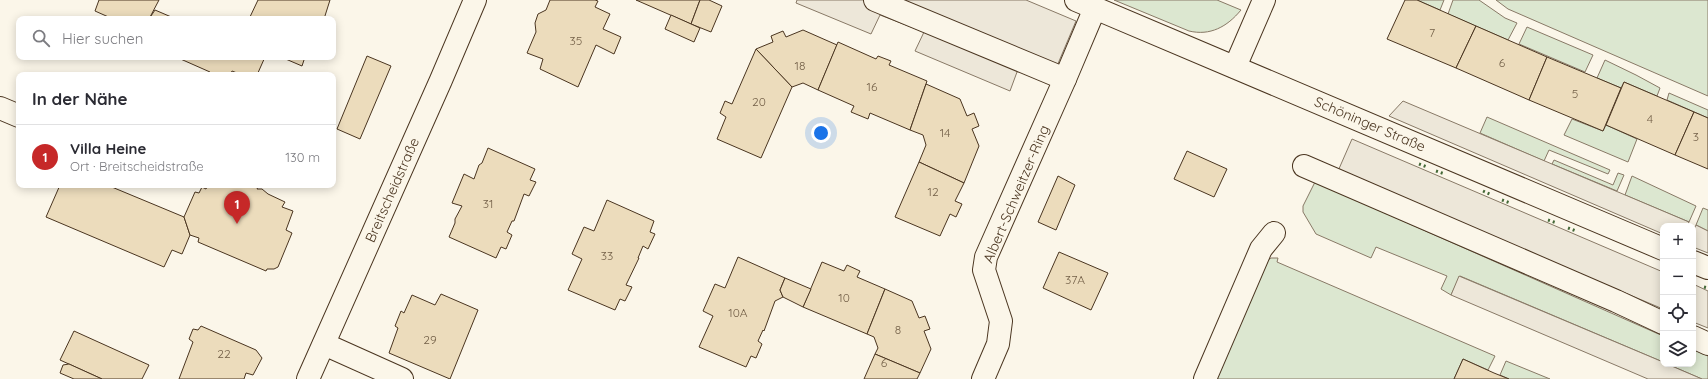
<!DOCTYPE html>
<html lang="de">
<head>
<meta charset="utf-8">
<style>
  :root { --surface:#fff; --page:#f7f7f7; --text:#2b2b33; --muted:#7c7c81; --line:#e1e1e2; --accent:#c62828 }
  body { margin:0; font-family:Quicksand,sans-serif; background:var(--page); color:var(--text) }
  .controls { position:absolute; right:12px; bottom:12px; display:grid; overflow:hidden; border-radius:8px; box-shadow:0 2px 10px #0003 }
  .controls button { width:36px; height:36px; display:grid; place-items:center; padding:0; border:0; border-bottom:1px solid var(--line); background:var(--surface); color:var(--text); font:20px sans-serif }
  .you { position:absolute; left:821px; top:133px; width:14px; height:14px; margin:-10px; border:3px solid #fff; border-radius:50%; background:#1a73e8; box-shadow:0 0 0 6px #1a73e833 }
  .badge { display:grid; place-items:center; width:26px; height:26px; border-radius:50%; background:var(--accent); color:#fff; font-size:13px; font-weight:700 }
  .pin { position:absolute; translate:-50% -33px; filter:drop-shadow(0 1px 2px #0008) }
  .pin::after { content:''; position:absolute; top:21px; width:14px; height:12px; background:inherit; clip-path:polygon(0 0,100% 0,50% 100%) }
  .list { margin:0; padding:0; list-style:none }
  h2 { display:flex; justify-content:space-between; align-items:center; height:52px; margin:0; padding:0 16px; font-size:17px }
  h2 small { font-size:13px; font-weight:400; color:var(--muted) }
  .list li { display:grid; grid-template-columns:26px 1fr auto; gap:12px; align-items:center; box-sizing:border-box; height:64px; padding:0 16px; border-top:1px solid var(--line) }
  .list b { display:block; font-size:15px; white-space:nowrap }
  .list p { margin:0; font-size:13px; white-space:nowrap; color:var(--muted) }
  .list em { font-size:13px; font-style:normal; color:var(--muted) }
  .icon { flex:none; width:22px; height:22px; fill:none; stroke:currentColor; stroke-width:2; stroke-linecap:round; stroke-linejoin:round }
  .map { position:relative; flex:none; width:1708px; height:379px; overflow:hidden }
  .search { position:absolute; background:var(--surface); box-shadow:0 2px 10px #0003; left:16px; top:16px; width:320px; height:44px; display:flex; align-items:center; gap:10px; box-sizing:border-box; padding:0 14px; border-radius:8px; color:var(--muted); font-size:15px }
  .panel { position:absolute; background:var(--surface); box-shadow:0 2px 10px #0003; left:16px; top:72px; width:320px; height:116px; border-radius:8px }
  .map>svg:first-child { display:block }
</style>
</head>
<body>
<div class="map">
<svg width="1708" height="379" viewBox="0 0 1708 379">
  <rect width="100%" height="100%" fill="#fbf6e9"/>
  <g fill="#dce7d0" stroke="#887966">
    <path d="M1114,0H1217L1241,10C1227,27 1210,36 1189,31Z"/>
    <polygon points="1417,0 1444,0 1440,10"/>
    <polygon points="1453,0 1479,0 1505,18 1517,23 1508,40 1448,14"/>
    <polygon points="1496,0 1708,0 1708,96 1508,9"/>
    <polygon points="1527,27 1593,55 1585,72 1519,44"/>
    <polygon points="1605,60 1636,75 1660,88 1657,96 1624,82 1621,88 1597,78"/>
    <polygon points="1669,93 1708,110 1708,118 1667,100"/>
    <polygon points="1487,117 1610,170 1608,174 1549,150 1544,161 1480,133"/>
    <polygon points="1572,119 1603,131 1606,125 1637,139 1628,162 1564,135"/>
    <polygon points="1554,160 1613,185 1618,173 1624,175 1617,191 1552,164"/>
    <polygon points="1632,176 1696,206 1689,222 1625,195"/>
    <polygon points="1315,182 1663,336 1663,362 1460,276 1451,295 1441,289 1447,276 1376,247 1371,258 1316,234 1303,212 1303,206"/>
    <polygon points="1703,208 1708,210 1708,231 1696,225"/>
    <polygon points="1271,258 1278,258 1277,262 1495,356 1488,370 1463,359 1454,379 1218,379 1216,375 1265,262"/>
    <polygon points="1693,349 1708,356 1708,379 1702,379 1667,364 1693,364"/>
    <polygon points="1506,361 1550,379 1509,379 1500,375"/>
  </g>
  <g fill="#ede7d9" stroke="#887966">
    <polygon points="797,0 1026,0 1076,21 1057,66 1017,72 1010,91 915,51 924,32 880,15 871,34 796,3"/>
    <polygon points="1403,101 1689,222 1687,226 1663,226 1663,234 1389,116"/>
    <polygon points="1352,139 1663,272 1663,309 1338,171"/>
    <polygon points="1696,225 1708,231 1708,253 1693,247 1693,231"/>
    <polygon points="1459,276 1663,362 1663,364 1667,364 1702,379 1648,379 1451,295"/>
    <polygon points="1693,284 1708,291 1708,328 1693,322"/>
  </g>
  <g fill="#ecdcbc" stroke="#4a3520">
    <polygon points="99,0 159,0 149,19 113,19 95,11"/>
    <polygon points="258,0 330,0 324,19 249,19"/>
    <polygon points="550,0 595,0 598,1 595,7 610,14 603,29 621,37 614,54 596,45 578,87 540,69 543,59 527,53 536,32 535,23 538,14 546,10"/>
    <polygon points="636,0 700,0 691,24"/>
    <polygon points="700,0 709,0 722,6 711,32 691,24"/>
    <polygon points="1405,0 1417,0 1476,26 1456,68 1387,39"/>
    <polygon points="155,10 176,19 149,19"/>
    <polygon points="671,15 700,28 694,42 665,29"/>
    <polygon points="1476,26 1547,57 1529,100 1456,68"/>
    <polygon points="803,30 837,45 818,90 803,83 792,87 756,49 773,42 771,36 783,31 786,37"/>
    <polygon points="838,42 876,59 878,56 891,61 889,65 927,81 910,130 870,113 868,119 851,112 854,106 818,90"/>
    <polygon points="756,49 792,87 761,158 717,139 726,117 720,113 725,101 732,104"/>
    <polygon points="367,56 391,66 360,139 337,129"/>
    <polygon points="176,57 265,57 257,75 242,75 232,71 230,75 209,75 210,72"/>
    <polygon points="281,57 305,57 302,66"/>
    <polygon points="1547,57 1621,88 1603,131 1529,100"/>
    <polygon points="1624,82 1694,112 1675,155 1606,125"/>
    <polygon points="926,84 960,99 967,116 974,113 979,126 972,129 979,146 964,183 919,162 926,145 923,135 910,130"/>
    <polygon points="1694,112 1708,118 1708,169 1675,155"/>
    <polygon points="488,148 535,169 530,180 536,182 529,196 524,194 514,221 512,221 507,232 512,235 506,249 501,247 496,258 449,237 455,223 455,219 462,206 452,203 464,174 474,179 479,165 482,163"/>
    <polygon points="1187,151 1227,169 1214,197 1174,179"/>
    <polygon points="919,162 964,183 955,201 962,204 956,217 950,214 940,236 895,217"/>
    <polygon points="1058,176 1075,185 1056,230 1038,222"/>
    <polygon points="60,185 107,185 184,217 190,235 182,254 172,250 164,267 46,217"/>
    <polygon points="208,185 259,185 257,189 262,189 268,194 285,202 282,207 293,211 286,230 292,233 278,267 274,269 267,269 266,271 198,242 199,238 190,235 184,217 195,192 199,193 202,187 206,189"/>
    <polygon points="607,200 654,221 650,232 655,234 648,249 643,246 638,258 639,258 626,285 632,287 625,301 620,299 615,310 568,290 582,259 572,254 584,227 594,231"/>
    <polygon points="1059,252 1108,273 1091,310 1043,288"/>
    <polygon points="738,257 785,278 780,290 783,297 775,301 764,331 763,330 758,341 762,344 756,358 751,356 746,367 699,347 713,316 703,311 715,284 725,288"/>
    <polygon points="822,262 844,271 847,265 860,271 857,277 885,289 867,334 803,307"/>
    <polygon points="785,278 811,289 803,307 783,297 780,290"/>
    <polygon points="885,289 912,301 919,318 925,316 930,329 924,331 931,349 920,373 875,354 878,348 874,337 867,334"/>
    <polygon points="441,294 478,310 450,379 389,353 398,328 395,326 401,311 404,313 412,295 435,305"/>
    <polygon points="201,326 256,350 262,358 253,375 246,373 244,379 179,379 193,342 189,339 193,329 198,330"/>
    <polygon points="74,331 149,365 142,379 102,379 60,360"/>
    <polygon points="875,354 920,373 917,379 864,379"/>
    <polygon points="1463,359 1494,373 1509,379 1454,379"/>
    <polygon points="69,364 102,379 74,379 60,373 63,365"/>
  </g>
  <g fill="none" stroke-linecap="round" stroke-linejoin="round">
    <g stroke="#4a3520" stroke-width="24">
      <g id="minor">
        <polyline points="875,0 1065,79"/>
        <polyline points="1076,0 1663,249"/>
        <polyline points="1235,67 1264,0"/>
        <polyline points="0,108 19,116"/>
        <polyline points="1304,166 1616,301 1663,323"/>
        <polyline points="1693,262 1708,268"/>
        <polyline points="1693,337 1708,344"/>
        <polyline points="324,344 402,379"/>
        <polyline points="308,379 441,80 475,0"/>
        <polyline points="983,379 998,344 1001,321 984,270 986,257 1065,79 1095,8"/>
        <polyline points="1205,379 1261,249 1274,233"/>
      </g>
    </g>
    <use href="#minor" stroke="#fbf6e9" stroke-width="22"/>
    <g stroke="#436837" stroke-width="3" stroke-dasharray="2 3" stroke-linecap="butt">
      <polyline points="1419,164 1427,167"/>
      <polyline points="1436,171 1445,174"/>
      <polyline points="1483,191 1492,195"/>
      <polyline points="1502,200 1510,203"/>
      <polyline points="1548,220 1557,223"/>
      <polyline points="1568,228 1576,231"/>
      <polyline points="1693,282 1696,284"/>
      <polyline points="1704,287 1708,288"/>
    </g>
  </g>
  <g text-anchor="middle" stroke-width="3" stroke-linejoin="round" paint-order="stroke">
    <g font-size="12" fill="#725f47">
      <text x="1432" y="37">7</text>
      <text x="576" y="45">35</text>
      <text x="1502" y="67">6</text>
      <text x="800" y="70">18</text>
      <text x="872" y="91">16</text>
      <text x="1575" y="98">5</text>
      <text x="759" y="106">20</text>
      <text x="1650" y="123">4</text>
      <text x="945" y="137">14</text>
      <text x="1696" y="141">3</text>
      <text x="933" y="196">12</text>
      <text x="488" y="208">31</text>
      <text x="607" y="260">33</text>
      <text x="1075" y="284">37A</text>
      <text x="844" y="302">10</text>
      <text x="738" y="317">10A</text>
      <text x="898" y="334">8</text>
      <text x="430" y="344">29</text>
      <text x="224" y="358">22</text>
      <text x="884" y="367">6</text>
    </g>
    <g font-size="14" fill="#4a3520" stroke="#fbf6e9">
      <text transform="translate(1370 124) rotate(23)" y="5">Schöninger Straße</text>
      <text transform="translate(392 190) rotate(-66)" y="5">Breitscheidstraße</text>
      <text transform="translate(1016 194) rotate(-67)" y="5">Albert-Schweitzer-Ring</text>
    </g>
  </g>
</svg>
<div class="controls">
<button>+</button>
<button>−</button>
<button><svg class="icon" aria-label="locate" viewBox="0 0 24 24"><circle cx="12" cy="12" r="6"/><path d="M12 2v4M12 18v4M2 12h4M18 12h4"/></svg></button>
<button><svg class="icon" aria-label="layers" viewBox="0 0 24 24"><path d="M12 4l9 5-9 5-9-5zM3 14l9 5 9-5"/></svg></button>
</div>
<div class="you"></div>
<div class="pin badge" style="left:237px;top:224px">1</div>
<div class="search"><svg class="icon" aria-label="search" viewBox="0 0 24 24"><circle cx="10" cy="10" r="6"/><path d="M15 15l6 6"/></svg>Hier suchen</div>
<section class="panel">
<h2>In der Nähe<small></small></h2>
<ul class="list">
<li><span class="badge">1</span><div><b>Villa Heine</b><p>Ort · Breitscheidstraße</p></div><em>130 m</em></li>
</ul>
</section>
</div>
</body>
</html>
